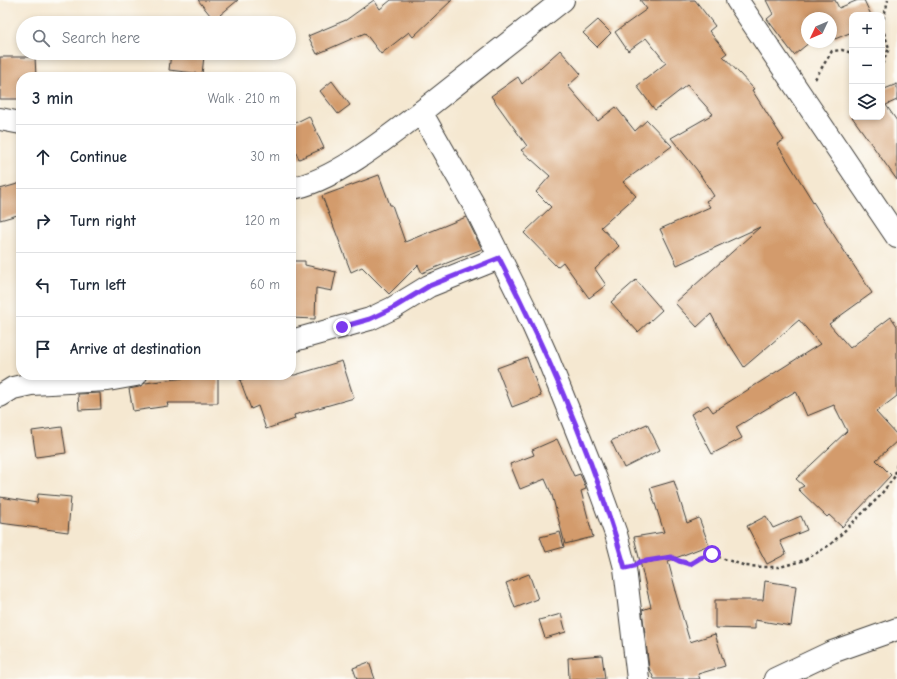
<!DOCTYPE html>
<html lang="en">
<head>
<meta charset="utf-8">
<style>
  :root { --surface:#fff; --page:#f2f2f3; --text:#1f2937; --muted:#747a83; --line:#e0e1e3 }
  body { margin:0; font-family:"Comic Neue",sans-serif; background:var(--page); color:var(--text) }
  .controls { position:absolute; right:12px; top:12px; display:grid; overflow:hidden; border-radius:8px; box-shadow:0 2px 6px #0003 }
  .controls button { width:36px; height:36px; display:grid; place-items:center; padding:0; border:0; border-bottom:1px solid var(--line); background:var(--surface); color:var(--text); font:20px sans-serif }
  .compass { position:absolute; left:801px; top:12px; width:36px; height:36px; border-radius:50%; background:var(--surface); box-shadow:0 2px 6px #0003; rotate:226deg }
  .stop { position:absolute; width:12px; height:12px; margin:-9px; border:3px solid #7c3aed; border-radius:50%; background:#fff }
  .stop.end { background:#7c3aed; border-color:#fff; box-shadow:0 1px 4px #0008 }
  .list { margin:0; padding:0; list-style:none }
  h2 { display:flex; justify-content:space-between; align-items:center; height:52px; margin:0; padding:0 16px; font-size:17px }
  h2 small { font-size:13px; font-weight:400; color:var(--muted) }
  .list li { display:grid; grid-template-columns:26px 1fr auto; gap:12px; align-items:center; box-sizing:border-box; height:64px; padding:0 16px; border-top:1px solid var(--line) }
  .list b { display:block; font-size:15px; white-space:nowrap }
  .list em { font-size:13px; font-style:normal; color:var(--muted) }
  .icon { flex:none; width:22px; height:22px; fill:none; stroke:currentColor; stroke-width:2; stroke-linecap:round; stroke-linejoin:round }
  .map { position:relative; flex:none; width:897px; height:679px; overflow:hidden }
  .search { position:absolute; background:var(--surface); box-shadow:0 2px 6px #0003; left:16px; top:16px; width:280px; height:44px; display:flex; align-items:center; gap:10px; box-sizing:border-box; padding:0 14px; border-radius:22px; color:var(--muted); font-size:15px }
  .panel { position:absolute; background:var(--surface); box-shadow:0 2px 6px #0003; left:16px; top:72px; width:280px; height:308px; border-radius:16px }
  .map>svg:first-child { display:block }
</style>
</head>
<body>
<div class="map">
<svg width="897" height="679" viewBox="0 0 897 679">
  <rect width="100%" height="100%" fill="#fdfcf7"/>
  <filter id="ink" filterUnits="userSpaceOnUse"><feTurbulence type="fractalNoise" baseFrequency=".025" numOctaves="2"/><feDisplacementMap in="SourceGraphic" scale="8" xChannelSelector="R" yChannelSelector="G"/><feConvolveMatrix kernelMatrix="1 2 1 2 8 2 1 2 1" color-interpolation-filters="sRGB"/></filter>
  <filter id="wash" filterUnits="userSpaceOnUse"><feTurbulence type="fractalNoise" baseFrequency=".012" numOctaves="4" result="noise"/><feDisplacementMap in="SourceGraphic" scale="16" xChannelSelector="R" yChannelSelector="G"/><feGaussianBlur stdDeviation="0.9" result="paint"/><feColorMatrix in="noise" values="0 0 0 0 0 0 0 0 0 0 0 0 0 0 0 0 0 1.4 0 .05"/><feComposite in="paint" operator="in"/></filter>
  <g filter="url(#wash)">
    <rect width="100%" height="100%" fill="#f5e8d1"/>
    <g id="blocks">
      <g fill="#d39b6c">
        <polygon points="198,0 238,0 214,20"/>
        <polygon points="374,0 380,9 391,0 452,0 413,37 409,32 381,54 365,33 317,54 308,36 346,20"/>
        <polygon points="640,0 695,0 715,26 709,31 727,53 723,56 754,89 752,90 784,140 777,144 835,237 872,293 829,324 850,348 891,317 897,326 897,396 876,412 897,435 897,441 876,460 891,475 842,527 829,515 827,517 798,489 804,486 796,479 847,431 834,405 807,416 796,391 736,427 742,438 712,454 691,414 708,405 713,412 820,344 799,320 744,367 730,345 728,345 711,314 697,327 675,303 760,227 677,265 660,229 710,207 706,201 714,196 697,170 671,138 713,114 687,85 655,110 637,86 666,63 646,38 628,51 615,32 647,9"/>
        <polygon points="766,0 835,0 839,8 858,0 864,0 871,15 852,15 852,32 835,39 831,29 831,18 807,18 807,42 810,42 794,55 767,19 773,14"/>
        <polygon points="598,20 611,33 597,47 583,33"/>
        <polygon points="560,50 581,74 568,86 598,121 616,107 635,131 647,120 672,146 623,182 636,196 601,227 619,246 595,269 606,285 589,298 563,262 557,267 524,233 551,207 536,192 550,176 521,150 527,146 491,96 518,77 522,84"/>
        <polygon points="171,53 204,56 202,74 169,70"/>
        <polygon points="0,57 35,57 36,77 21,77 21,99 0,99"/>
        <polygon points="332,81 350,105 338,114 320,91"/>
        <polygon points="897,84 897,100 886,105 897,121 897,180 852,117 882,117 882,90"/>
        <polygon points="309,116 324,148 299,159 291,142 291,125"/>
        <polygon points="379,175 390,205 392,205 405,242 466,217 482,249 422,273 418,265 389,294 362,267 351,272 322,196"/>
        <polygon points="21,183 21,214 0,220 0,189"/>
        <polygon points="291,261 305,261 305,265 336,272 332,291 316,288 315,319 291,318"/>
        <polygon points="636,280 662,310 638,332 611,302"/>
        <polygon points="527,357 541,396 512,407 497,368"/>
        <polygon points="342,361 354,398 294,415 295,419 266,429 258,406 251,409 240,380 255,375 295,375"/>
        <polygon points="184,375 218,375 218,403 167,403 168,406 133,411 129,389 139,387 145,383 184,378"/>
        <polygon points="100,393 101,409 79,410 78,394"/>
        <polygon points="647,424 660,450 624,468 611,441"/>
        <polygon points="62,427 66,453 36,457 32,431"/>
        <polygon points="557,439 574,476 580,474 584,483 586,489 581,491 593,537 565,544 552,495 545,479 520,489 510,464 534,455 532,450"/>
        <polygon points="674,481 687,523 699,518 709,545 668,561 676,591 675,591 690,642 715,634 725,666 698,674 700,679 654,679 649,668 642,610 651,607 634,537 664,532 650,488"/>
        <polygon points="38,494 71,497 68,532 0,523 0,497 37,503"/>
        <polygon points="766,516 773,528 801,516 807,530 780,541 786,554 767,564 747,526"/>
        <polygon points="560,532 564,547 546,552 540,537"/>
        <polygon points="529,574 538,599 515,608 506,583"/>
        <polygon points="765,581 796,586 791,626 755,620 755,629 715,628 715,600 763,600"/>
        <polygon points="561,614 566,632 545,638 539,620"/>
        <polygon points="602,655 605,679 569,679 568,658"/>
        <polygon points="369,662 375,679 357,679 353,668"/>
      </g>
    </g>
  </g>
  <g filter="url(#ink)">
    <use href="#blocks" fill-opacity="0" stroke="#3d3b37" stroke-width="1"/>
    <g fill="none" stroke-linecap="round" stroke-linejoin="round">
      <g stroke="#3d3b37" stroke-width="24">
        <g id="minor">
          <polyline points="563,0 421,112 475,207 527,312 548,359 596,479 616,534 625,568 638,679"/>
          <polyline points="0,119 21,123"/>
          <path d="M291,188C329,184 390,136 421,112"/>
          <polyline points="291,341 370,319 393,308 429,286 499,258"/>
          <polyline points="0,396 13,388 31,384 108,380 136,375"/>
          <polyline points="775,679 832,652 897,629"/>
        </g>
      </g>
      <g stroke="#3d3b37" stroke-width="24">
        <polyline id="major" points="737,0 897,237"/>
      </g>
      <g stroke="#3d3b37" stroke-width="2.5" stroke-dasharray="3 3" stroke-linecap="butt">
        <polyline points="882,25 888,0"/>
        <polyline points="882,27 889,48 882,65"/>
        <polyline points="815,79 832,51 842,50 852,53"/>
        <polyline points="644,562 671,557 679,561 690,564 700,558 712,555 746,566 764,567 780,567 805,560 831,544 879,497 895,476 897,463"/>
      </g>
      <use href="#minor" stroke="#fff" stroke-width="22"/>
      <use href="#major" stroke="#fff" stroke-width="22"/>
    </g>
  </g>
  <g fill="none" stroke-linecap="round" stroke-linejoin="round" filter="url(#ink)">
    <path stroke="#7c3aed" stroke-width="5" d="M342,327L370,319L393,308L429,286L499,258C550,357 595,461 625,568L634,566L640,562L671,557L679,561L690,564L700,558L712,554"/>
  </g>
</svg>
<div class="controls">
<button>+</button>
<button>−</button>
<button><svg class="icon" aria-label="layers" viewBox="0 0 24 24"><path d="M12 4l9 5-9 5-9-5zM3 14l9 5 9-5"/></svg></button>
</div>
<svg class="compass" viewBox="-18 -18 36 36"><path d="M0-13l5 13h-10z" fill="#e53935"/><path d="M0 13l5-13h-10z" fill="#747a83"/></svg>
<div class="stop" style="left:712px;top:554px"></div>
<div class="stop end" style="left:342px;top:327px"></div>
<div class="search"><svg class="icon" aria-label="search" viewBox="0 0 24 24"><circle cx="10" cy="10" r="6"/><path d="M15 15l6 6"/></svg>Search here</div>
<section class="panel">
<h2>3 min<small>Walk · 210 m</small></h2>
<ul class="list">
<li><svg class="icon" aria-label="ahead" viewBox="0 0 24 24"><path d="M12 20V5M6 11l6-6 6 6"/></svg><div><b>Continue</b></div><em>30 m</em></li>
<li><svg class="icon" aria-label="right" viewBox="0 0 24 24"><path d="M7 20v-9h11M14 6l5 5-5 5"/></svg><div><b>Turn right</b></div><em>120 m</em></li>
<li><svg class="icon" aria-label="left" viewBox="0 0 24 24"><path d="M17 20v-9H6M10 6l-5 5 5 5"/></svg><div><b>Turn left</b></div><em>60 m</em></li>
<li><svg class="icon" aria-label="arrive" viewBox="0 0 24 24"><path d="M6 21V4h12l-3 4 3 4H6"/></svg><div><b>Arrive at destination</b></div></li>
</ul>
</section>
</div>
</body>
</html>
